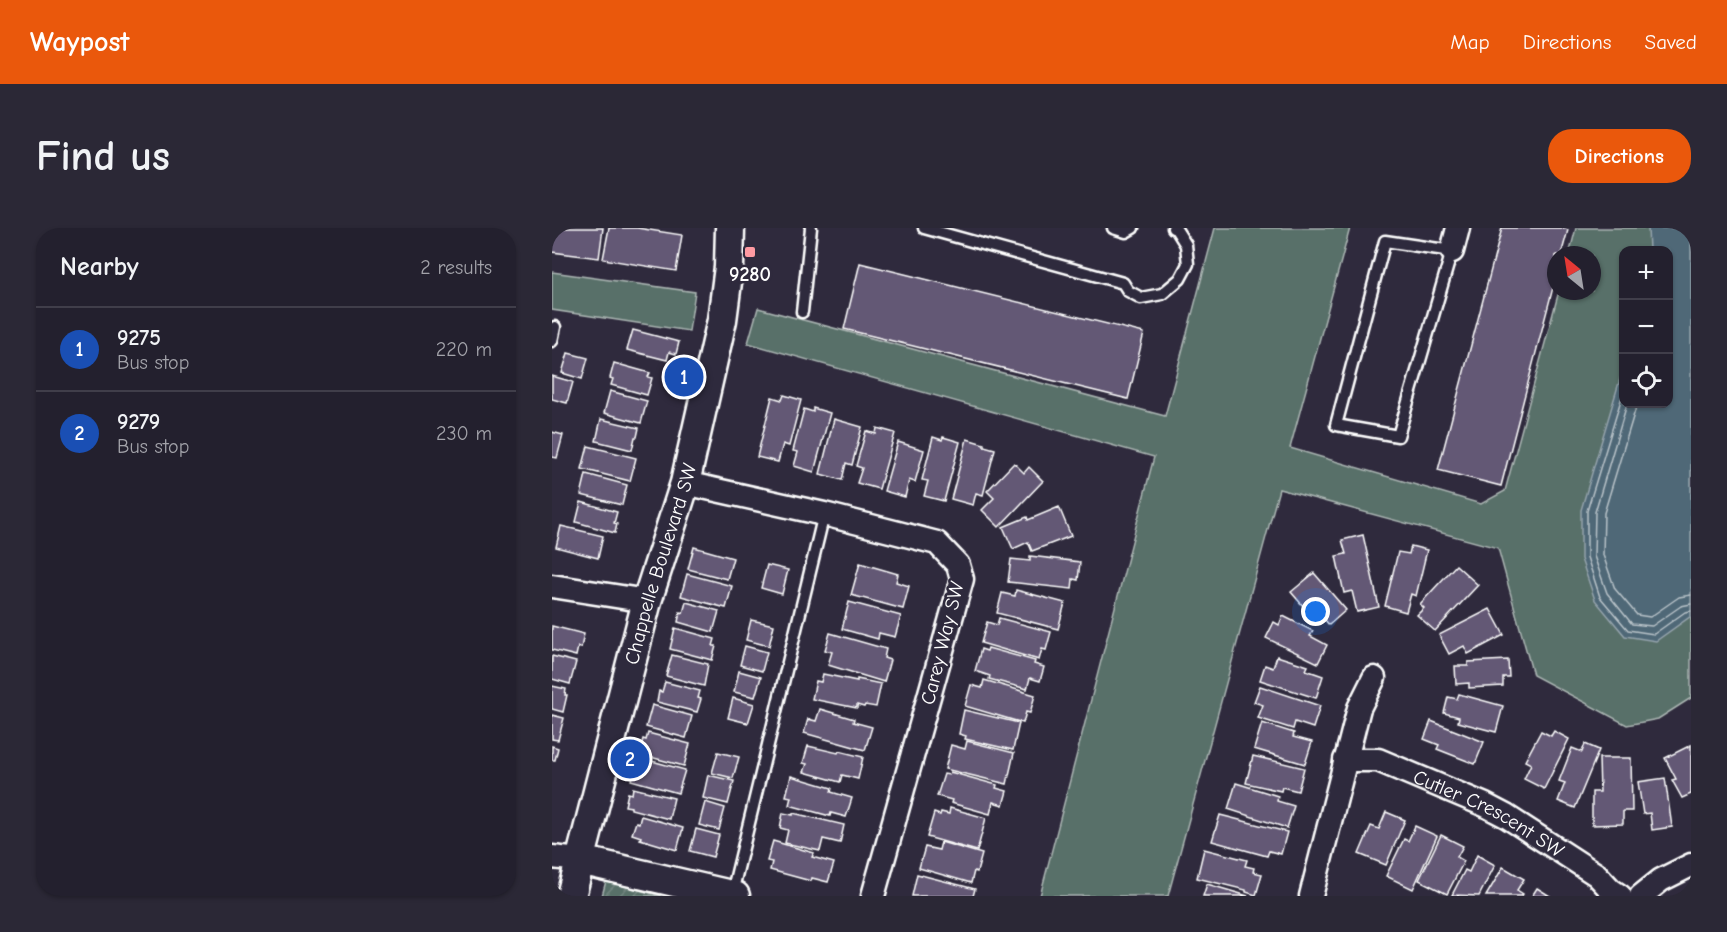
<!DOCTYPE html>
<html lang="en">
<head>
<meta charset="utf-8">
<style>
  :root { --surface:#23202e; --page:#2b2836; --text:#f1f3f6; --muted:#a3a3aa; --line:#403e4a; --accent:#ea580c }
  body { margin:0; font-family:"Comic Neue",sans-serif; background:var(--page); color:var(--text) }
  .controls { position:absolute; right:18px; top:18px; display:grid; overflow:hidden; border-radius:12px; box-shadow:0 2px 4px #0004 }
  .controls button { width:54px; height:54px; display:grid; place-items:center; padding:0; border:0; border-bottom:2px solid var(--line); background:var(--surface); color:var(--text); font:30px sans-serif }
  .compass { position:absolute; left:995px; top:18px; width:54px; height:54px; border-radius:50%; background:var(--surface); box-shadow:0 2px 4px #0004; rotate:330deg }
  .you { position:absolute; left:764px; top:384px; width:21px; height:21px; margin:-15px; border:4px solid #fff; border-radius:50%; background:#1a73e8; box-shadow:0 0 0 9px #1a73e833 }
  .badge { display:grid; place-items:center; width:39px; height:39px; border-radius:50%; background:var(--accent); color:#fff; font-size:20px; font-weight:700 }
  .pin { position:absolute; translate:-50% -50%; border:3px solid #fff; box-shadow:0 2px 6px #0006 }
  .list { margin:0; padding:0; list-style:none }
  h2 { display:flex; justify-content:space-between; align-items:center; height:78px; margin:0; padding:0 24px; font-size:26px }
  h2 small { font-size:20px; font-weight:400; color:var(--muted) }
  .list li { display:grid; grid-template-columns:39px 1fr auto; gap:18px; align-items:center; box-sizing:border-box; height:84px; padding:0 24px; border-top:2px solid var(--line) }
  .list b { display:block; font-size:22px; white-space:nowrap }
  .list p { margin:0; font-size:20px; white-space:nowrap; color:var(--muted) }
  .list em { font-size:20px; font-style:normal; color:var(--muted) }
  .icon { flex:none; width:33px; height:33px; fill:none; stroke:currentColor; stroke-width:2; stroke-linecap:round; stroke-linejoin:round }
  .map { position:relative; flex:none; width:1139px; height:668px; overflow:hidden; border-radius:24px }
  header { display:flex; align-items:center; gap:36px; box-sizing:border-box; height:84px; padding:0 30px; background:var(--accent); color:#fff }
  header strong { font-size:28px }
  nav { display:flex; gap:33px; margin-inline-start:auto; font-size:21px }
  .intro { display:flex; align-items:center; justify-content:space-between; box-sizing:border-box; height:144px; padding:0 36px }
  h1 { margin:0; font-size:42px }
  .button { padding:15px 27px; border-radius:24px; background:var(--accent); color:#fff; font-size:21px; font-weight:700 }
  main { display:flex; gap:36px; padding:0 36px }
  aside { flex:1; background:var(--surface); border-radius:24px; box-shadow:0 2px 4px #0004 }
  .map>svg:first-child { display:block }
</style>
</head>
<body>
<header>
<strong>Waypost</strong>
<nav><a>Map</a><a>Directions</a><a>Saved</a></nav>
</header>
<div class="intro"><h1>Find us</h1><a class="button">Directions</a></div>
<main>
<aside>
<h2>Nearby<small>2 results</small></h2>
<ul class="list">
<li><span class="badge" style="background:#1a4fb4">1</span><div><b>9275</b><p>Bus stop</p></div><em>220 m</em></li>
<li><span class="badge" style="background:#1a4fb4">2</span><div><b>9279</b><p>Bus stop</p></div><em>230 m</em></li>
</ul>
</aside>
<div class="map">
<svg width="1139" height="668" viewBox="0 0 1139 668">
  <defs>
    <pattern id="garden-furrows" width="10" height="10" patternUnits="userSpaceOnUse" patternTransform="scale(1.5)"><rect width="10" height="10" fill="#596f69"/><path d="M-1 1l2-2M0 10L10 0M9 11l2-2" fill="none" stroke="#728580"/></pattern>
  </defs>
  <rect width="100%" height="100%" fill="#2f2a3d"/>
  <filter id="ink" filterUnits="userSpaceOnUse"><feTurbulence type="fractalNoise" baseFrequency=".0167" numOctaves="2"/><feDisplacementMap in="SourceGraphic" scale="12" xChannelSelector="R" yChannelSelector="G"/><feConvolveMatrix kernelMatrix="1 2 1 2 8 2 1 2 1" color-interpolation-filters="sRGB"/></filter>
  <g filter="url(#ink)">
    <g fill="#596f69" stroke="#acb7b4" stroke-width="1.5" fill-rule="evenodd">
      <path d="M663,0H798L738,220L929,276L953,263L1007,63H1040V27H1017L1024,0H1139V470L1106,491L1075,497L981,447L946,320L727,261L616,668H488L602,229L196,115L206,80L613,188ZM1072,22H1116V176H1072Z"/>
      <polygon points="0,44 143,64 137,103 0,82"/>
    </g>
    <polygon fill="url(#garden-furrows)" stroke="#acb7b4" stroke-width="1.5" points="54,653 109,668 50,668"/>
    <polygon fill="#4f6877" stroke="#95a4ad" stroke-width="1.5" points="1096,0 1139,0 1139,388 1104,413 1073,408 1043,372 1029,331 1029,282 1071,141 1072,176 1116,176 1116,22 1097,22"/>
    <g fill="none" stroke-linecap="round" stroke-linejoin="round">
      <g stroke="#b9c3c9" stroke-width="1.5">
        <polyline points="1072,162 1035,283 1035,329 1048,369 1076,402 1102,406 1133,384 1139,383"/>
        <polyline points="1075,176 1043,284 1042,328 1055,365 1080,396 1100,398 1129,378 1139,376"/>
        <polyline points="1085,176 1052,285 1051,327 1063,361 1085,387 1098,389 1127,369 1139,367"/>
      </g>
    </g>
    <g fill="#645875" stroke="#fff" stroke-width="1.5">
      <polygon points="0,0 51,0 47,30 0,24"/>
      <polygon points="57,0 85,0 130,7 124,43 51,31"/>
      <polygon points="950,0 1010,0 1016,2 1009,27 1004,27 1004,48 949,258 886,242"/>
      <polygon points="308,35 592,105 576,171 292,101"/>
      <polygon points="81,102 127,114 124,126 117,124 115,132 75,122"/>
      <polygon points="16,125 36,130 30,151 10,145"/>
      <polygon points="62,135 98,145 96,149 100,150 95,167 59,157 61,151 58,150"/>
      <polygon points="0,148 21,154 15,175 0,171"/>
      <polygon points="58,163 95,173 89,195 52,185"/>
      <polygon points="232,167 249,172 237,218 231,216 226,234 205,229 220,169 230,172"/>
      <polygon points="261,180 278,185 262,244 242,238 246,224 241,223 252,181 261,184"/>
      <polygon points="49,191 87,200 85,209 83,209 80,222 44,213"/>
      <polygon points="282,191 310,199 300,237 294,235 290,252 268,246"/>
      <polygon points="325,200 343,205 327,261 305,255 310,240 304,238 314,203 324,206"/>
      <polygon points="0,204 11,207 5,230 0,229"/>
      <polygon points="381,209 390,212 391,209 408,214 392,273 372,268 376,253 370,252"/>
      <polygon points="415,211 432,216 432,218 443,221 431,267 424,265 421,277 399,271"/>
      <polygon points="346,214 372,222 363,254 357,252 353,269 332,263"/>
      <polygon points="36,218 84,230 78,253 30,241"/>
      <polygon points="462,235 472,245 477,239 491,253 447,299 430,282 442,270 435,263"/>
      <polygon points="34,246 75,257 70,277 29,267"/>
      <polygon points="29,274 65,284 62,295 65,296 63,305 24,294"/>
      <polygon points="507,279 519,308 480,323 476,314 461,321 451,299 475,289 476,292"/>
      <polygon points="9,298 51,308 46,330 4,319"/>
      <polygon points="811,307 827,379 805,384 800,363 792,365 784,328 794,326 790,312"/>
      <polygon points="859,318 875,322 864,368 859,366 854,384 833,378 846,324 857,326"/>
      <polygon points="142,319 181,330 175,351 136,341"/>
      <polygon points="478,328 528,334 526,352 521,351 520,361 456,354 459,331 478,333"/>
      <polygon points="308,335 346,346 344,354 357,358 351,381 299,367"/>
      <polygon points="215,337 236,342 230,366 209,360"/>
      <polygon points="904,337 926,357 883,403 865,387 872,380 868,376"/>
      <polygon points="762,345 794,382 777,397 770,388 764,393 739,364"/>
      <polygon points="135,346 180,358 174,380 129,368"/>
      <polygon points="464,362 513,375 506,401 445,385 450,365 463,368"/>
      <polygon points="134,374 167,383 161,404 126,394 128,384 131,385"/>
      <polygon points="297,374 349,388 343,409 327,405 326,411 290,401"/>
      <polygon points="938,381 952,407 916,426 912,418 897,426 887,407"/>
      <polygon points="731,388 761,403 758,408 775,417 766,435 714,410 722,394 727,397"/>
      <polygon points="447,390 499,404 494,422 490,421 487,432 429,415 435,394 445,397"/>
      <polygon points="199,392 222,397 217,418 194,412"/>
      <polygon points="0,398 32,406 29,420 26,419 24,428 0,422"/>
      <polygon points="123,400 163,411 161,418 164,418 160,432 118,421"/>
      <polygon points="278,405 334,421 332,430 338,432 332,454 276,437 280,424 273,422"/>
      <polygon points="193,418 215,424 210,443 188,437"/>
      <polygon points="436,420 483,433 482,436 492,439 488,453 478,450 475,461 437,451 438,448 423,443 429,421 435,423"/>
      <polygon points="120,427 156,436 152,458 114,448"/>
      <polygon points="0,428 24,434 18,456 0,451"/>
      <polygon points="725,428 756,438 754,442 771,448 764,470 708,452 713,437 721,440"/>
      <polygon points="956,432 957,449 951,449 951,458 917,460 917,455 904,456 903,438 916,438 916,434"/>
      <polygon points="187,443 209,449 203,469 182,464"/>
      <polygon points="271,446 305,453 305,451 329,456 324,479 313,477 312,479 305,477 305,480 260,471 264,453 269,454"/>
      <polygon points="432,452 483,467 478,485 474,484 471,495 413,478 419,457 430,460"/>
      <polygon points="113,454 148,463 146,470 149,471 145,484 105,474 107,463 110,464"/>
      <polygon points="0,458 14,461 13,467 15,467 11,484 0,481"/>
      <polygon points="708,458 768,478 761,500 743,494 741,501 706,490 711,477 702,474"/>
      <polygon points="907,466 951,478 944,504 906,494 907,489 892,485 896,469 905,471"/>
      <polygon points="181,470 202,476 196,495 176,490"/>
      <polygon points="100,477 140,488 134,510 94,499"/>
      <polygon points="268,481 302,491 301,494 320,499 313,522 252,505 256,491 264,493"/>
      <polygon points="412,482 467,495 461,522 413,511 414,508 407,506"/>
      <polygon points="0,487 12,490 6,512 0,511"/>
      <polygon points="879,493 932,514 923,536 885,521 887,517 872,511"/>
      <polygon points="710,495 742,505 741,509 760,514 753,536 702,521"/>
      <polygon points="989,503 999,508 1002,503 1017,511 992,561 972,551 979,536 973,533"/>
      <polygon points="96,505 138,516 132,538 87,526 91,511 94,512"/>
      <polygon points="415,513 462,525 455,556 393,541 399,517 413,521"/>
      <polygon points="1033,516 1047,522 1023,580 1006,573 1013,555 1007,553 1020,520 1030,524"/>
      <polygon points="1139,517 1139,566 1130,570 1120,552 1124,551 1113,530"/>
      <polygon points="0,518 6,520 3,532 0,532"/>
      <polygon points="256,518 286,525 287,523 311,529 306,551 290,547 288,554 252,544 255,536 251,535"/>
      <polygon points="166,524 187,529 181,550 160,545"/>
      <polygon points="701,528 752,540 746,563 730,559 729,563 694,555"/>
      <polygon points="85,529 133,542 126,565 79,552"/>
      <polygon points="1047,530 1079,530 1080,583 1071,583 1071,596 1040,597 1040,564 1048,564"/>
      <polygon points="398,544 445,557 444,560 455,563 451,577 441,574 438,586 399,575 400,572 385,568 392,546 397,547"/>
      <polygon points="156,547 182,553 176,576 151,570"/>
      <polygon points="239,548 280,560 279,564 300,570 294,589 279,585 278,588 237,577 239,569 234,568"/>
      <polygon points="1113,550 1120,599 1100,602 1098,585 1091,586 1086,554"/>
      <polygon points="684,555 726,568 725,573 742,578 735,600 676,581"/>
      <polygon points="81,560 122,570 117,591 79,581 79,579 73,578 76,565 80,566"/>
      <polygon points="153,574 173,580 167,602 147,597"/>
      <polygon points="398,580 434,590 425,623 375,609 382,585 388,587 389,584 397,586"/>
      <polygon points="834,584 853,592 834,637 807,626 819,598 827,601"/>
      <polygon points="231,585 241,587 241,585 292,597 288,615 271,611 268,623 233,615 236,602 228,600"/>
      <polygon points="668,587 735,604 729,626 717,623 715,628 660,613"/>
      <polygon points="89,588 131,600 125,622 88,611 89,609 80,606 84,594 87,595"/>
      <polygon points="863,598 885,608 861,661 834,648 852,611 856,613"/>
      <polygon points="144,601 167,607 161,629 138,623"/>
      <polygon points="889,607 911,618 905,629 912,633 895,666 867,652"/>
      <polygon points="221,613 262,625 260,629 282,635 276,654 260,650 259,653 218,642 220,634 215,633"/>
      <polygon points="389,614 430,626 425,644 422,643 419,655 367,640 373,619 387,622"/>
      <polygon points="652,621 695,632 693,638 702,640 701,644 710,646 704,667 694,664 694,662 645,650"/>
      <polygon points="925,627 943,637 927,668 900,667 913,642 917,644"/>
      <polygon points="951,639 972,651 965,662 971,666 970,668 934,668"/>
      <polygon points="365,646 423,661 421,668 360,668"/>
      <polygon points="655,656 696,668 651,668"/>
      <polygon points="985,660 998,668 980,668"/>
    </g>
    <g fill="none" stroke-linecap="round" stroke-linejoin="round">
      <g stroke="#fff" stroke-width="15">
        <g id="service">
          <polyline points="372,0 571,55 576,63 589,70 610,66 628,51 636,36 634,17 624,1 621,0"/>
          <polyline points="561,0 574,4 581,0"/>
          <polygon points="833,13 900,23 846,208 784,197"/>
          <polyline points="250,84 259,0"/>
          <polyline points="0,113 3,99"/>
          <polyline points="180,665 272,286"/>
        </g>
      </g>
      <g stroke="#fff" stroke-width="27">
        <g id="minor">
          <polyline points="900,23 906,0"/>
          <polyline points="133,255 272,286 385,315 406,337 410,351 321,668"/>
          <polyline points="0,358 95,373"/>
          <path id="s1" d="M793,532H826L933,577L954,588L1045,647L1059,662L1068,668"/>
          <polyline points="0,629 28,632"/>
          <polyline points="759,668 807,480 822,450"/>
          <polyline points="1089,668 1109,652 1139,637"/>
        </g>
      </g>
      <g stroke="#fff" stroke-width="33">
        <g id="tertiary">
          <polyline points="28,632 183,668"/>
          <path id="s2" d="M19,668L95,373L133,255L170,92L177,39L178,0"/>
        </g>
      </g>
      <use href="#service" stroke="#2f2a3d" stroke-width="10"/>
      <use href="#minor" stroke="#2f2a3d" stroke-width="22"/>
      <use href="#tertiary" stroke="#2f2a3d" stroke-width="28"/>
    </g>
  </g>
  <rect fill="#ff9aa2" stroke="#2f2a3d" stroke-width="2" x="192" y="18" width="12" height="12" rx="3"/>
  <g text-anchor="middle" stroke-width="5" stroke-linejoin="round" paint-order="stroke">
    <g font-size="20" font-weight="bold" fill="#fff" stroke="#2f2a3d">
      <text x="198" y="53">9280</text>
    </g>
    <g font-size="20" fill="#fff" stroke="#2f2a3d">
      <text dy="7" stroke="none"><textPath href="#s2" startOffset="344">Chappelle Boulevard SW</textPath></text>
      <text transform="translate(390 415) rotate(-76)" y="7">Carey Way SW</text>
      <text dy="7" stroke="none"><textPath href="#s1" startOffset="156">Cutler Crescent SW</textPath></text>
    </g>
  </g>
</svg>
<div class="controls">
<button>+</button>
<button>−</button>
<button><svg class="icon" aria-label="locate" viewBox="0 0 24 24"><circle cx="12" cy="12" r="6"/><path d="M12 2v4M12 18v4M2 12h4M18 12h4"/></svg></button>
</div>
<svg class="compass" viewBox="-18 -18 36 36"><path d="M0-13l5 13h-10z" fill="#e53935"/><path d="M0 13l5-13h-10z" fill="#a3a3aa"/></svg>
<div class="you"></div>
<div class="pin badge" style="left:132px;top:149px;background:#1a4fb4">1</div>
<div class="pin badge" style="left:78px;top:531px;background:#1a4fb4">2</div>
</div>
</main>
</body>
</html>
